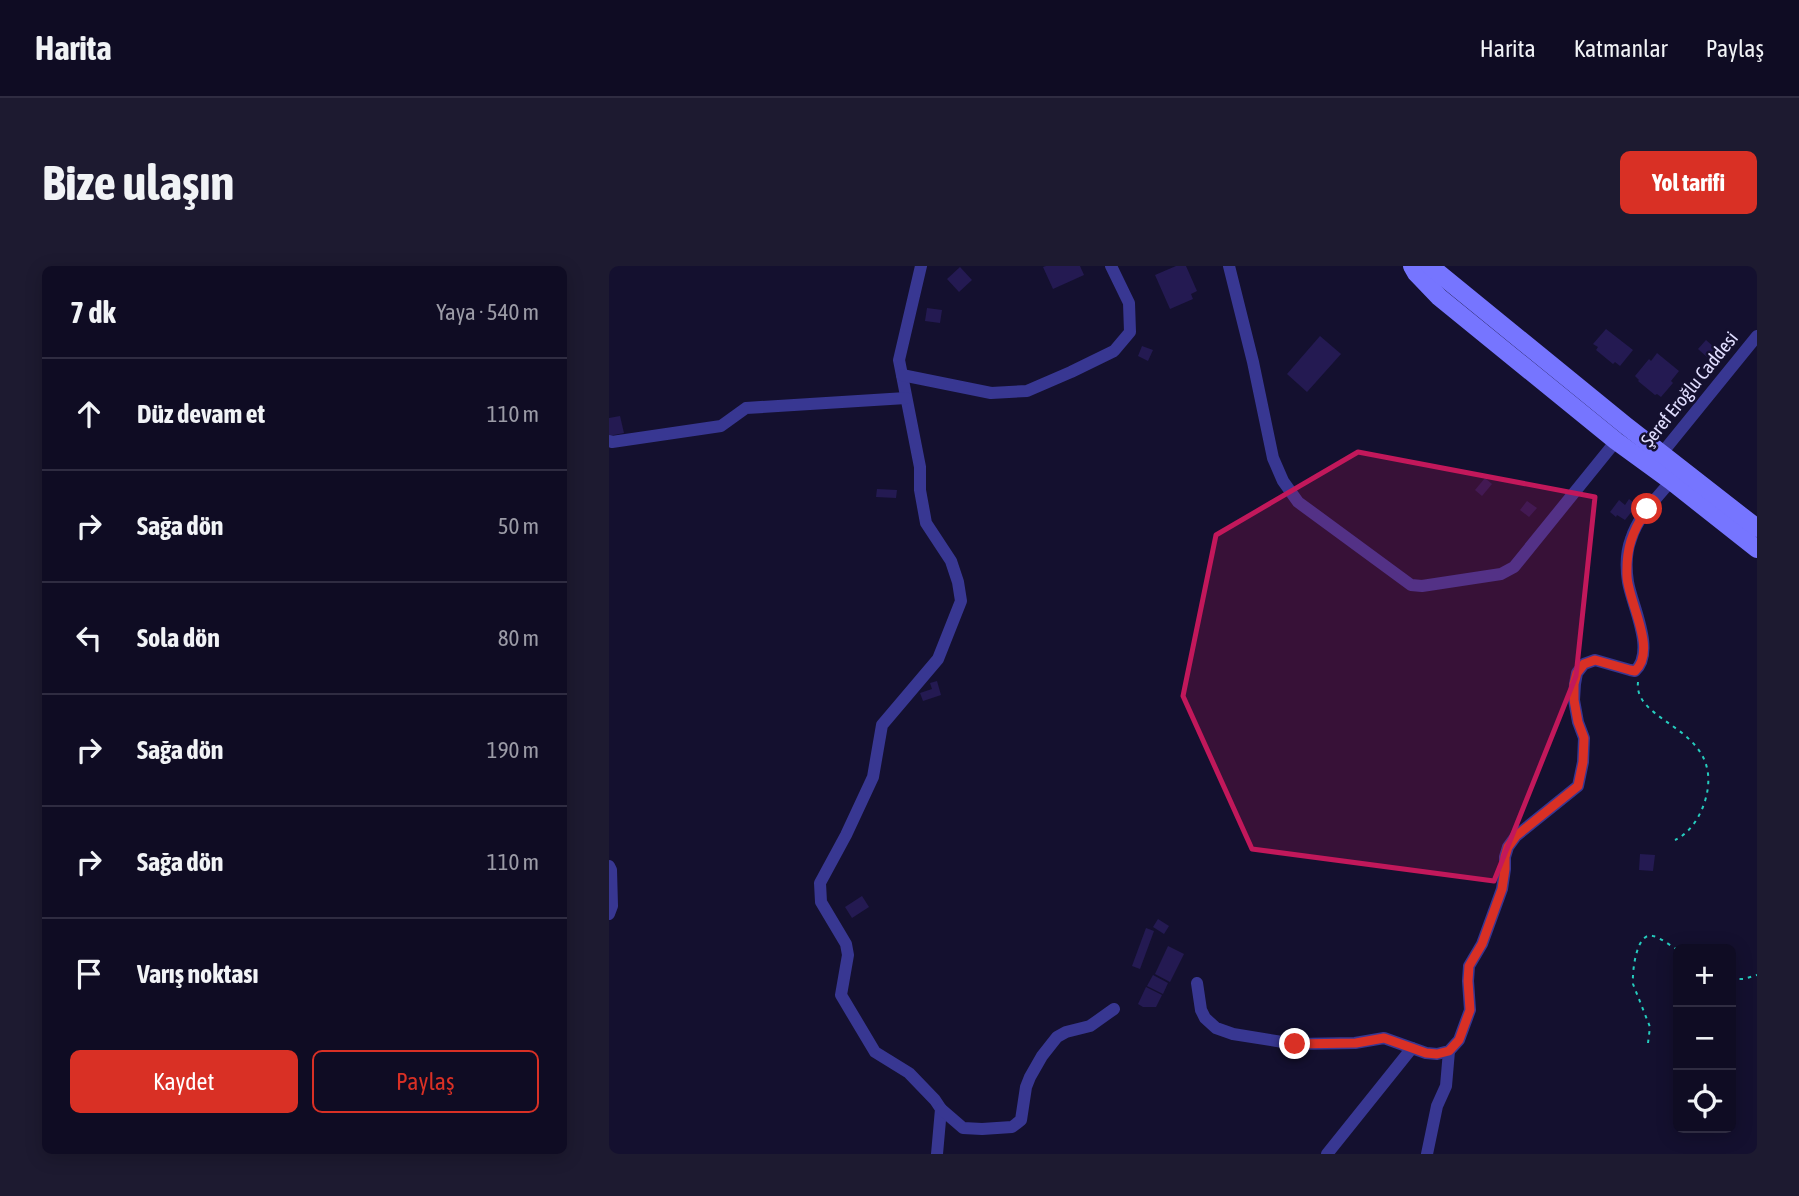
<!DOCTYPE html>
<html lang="tr">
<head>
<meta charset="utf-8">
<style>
  :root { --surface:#0f0c23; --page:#1d1a30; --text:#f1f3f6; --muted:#9b9ba6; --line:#2f2c41; --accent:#d93025 }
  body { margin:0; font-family:"Asap Condensed",sans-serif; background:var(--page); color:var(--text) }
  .controls { position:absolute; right:21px; bottom:21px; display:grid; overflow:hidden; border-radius:10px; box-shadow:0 4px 18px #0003 }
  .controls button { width:63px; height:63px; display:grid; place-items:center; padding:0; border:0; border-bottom:2px solid var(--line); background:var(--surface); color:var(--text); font:35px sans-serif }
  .stop { position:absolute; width:21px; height:21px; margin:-16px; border:5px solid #d93025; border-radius:50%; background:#fff }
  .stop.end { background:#d93025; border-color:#fff; box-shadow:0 2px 7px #0008 }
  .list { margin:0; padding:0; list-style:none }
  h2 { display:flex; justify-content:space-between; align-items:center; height:91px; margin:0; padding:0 28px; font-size:30px }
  h2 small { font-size:23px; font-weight:400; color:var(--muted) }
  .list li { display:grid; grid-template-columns:46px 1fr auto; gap:21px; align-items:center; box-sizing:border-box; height:112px; padding:0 28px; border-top:2px solid var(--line) }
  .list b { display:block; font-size:26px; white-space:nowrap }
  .list em { font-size:23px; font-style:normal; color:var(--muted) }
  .actions { display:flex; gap:14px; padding:21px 28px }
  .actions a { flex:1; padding:16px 0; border:2px solid var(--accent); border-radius:10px; text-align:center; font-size:24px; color:var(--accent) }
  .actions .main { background:var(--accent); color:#fff }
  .icon { flex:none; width:38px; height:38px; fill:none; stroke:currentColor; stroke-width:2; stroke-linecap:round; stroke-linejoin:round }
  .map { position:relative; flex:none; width:1148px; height:888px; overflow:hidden; border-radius:10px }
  header { display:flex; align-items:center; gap:42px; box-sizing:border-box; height:98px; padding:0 35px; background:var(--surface); border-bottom:2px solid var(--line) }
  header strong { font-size:33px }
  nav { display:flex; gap:38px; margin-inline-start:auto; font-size:24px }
  .intro { display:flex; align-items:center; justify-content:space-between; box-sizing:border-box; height:168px; padding:0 42px }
  h1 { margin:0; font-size:49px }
  .button { padding:18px 32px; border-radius:10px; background:var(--accent); color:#fff; font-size:24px; font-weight:700 }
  main { display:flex; gap:42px; padding:0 42px }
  aside { flex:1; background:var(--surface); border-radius:10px; box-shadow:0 4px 18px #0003 }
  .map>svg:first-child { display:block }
</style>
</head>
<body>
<header>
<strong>Harita</strong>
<nav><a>Harita</a><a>Katmanlar</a><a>Paylaş</a></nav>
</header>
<div class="intro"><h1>Bize ulaşın</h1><a class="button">Yol tarifi</a></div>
<main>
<aside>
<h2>7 dk<small>Yaya · 540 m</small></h2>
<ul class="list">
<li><svg class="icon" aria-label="ahead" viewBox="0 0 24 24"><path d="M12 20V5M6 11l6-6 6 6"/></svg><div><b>Düz devam et</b></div><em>110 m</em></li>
<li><svg class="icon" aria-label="right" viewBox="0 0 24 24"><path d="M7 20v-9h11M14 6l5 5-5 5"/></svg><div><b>Sağa dön</b></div><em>50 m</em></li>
<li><svg class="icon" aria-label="left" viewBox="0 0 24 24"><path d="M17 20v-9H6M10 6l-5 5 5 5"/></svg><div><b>Sola dön</b></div><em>80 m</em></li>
<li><svg class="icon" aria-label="right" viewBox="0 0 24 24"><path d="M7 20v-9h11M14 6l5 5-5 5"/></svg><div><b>Sağa dön</b></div><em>190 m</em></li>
<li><svg class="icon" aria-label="right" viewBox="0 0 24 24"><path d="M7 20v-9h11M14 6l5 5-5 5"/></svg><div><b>Sağa dön</b></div><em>110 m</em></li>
<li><svg class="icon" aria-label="arrive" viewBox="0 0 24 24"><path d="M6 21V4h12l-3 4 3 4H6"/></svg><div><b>Varış noktası</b></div></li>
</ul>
<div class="actions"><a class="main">Kaydet</a><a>Paylaş</a></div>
</aside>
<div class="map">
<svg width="1148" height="888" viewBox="0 0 1148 888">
  <rect width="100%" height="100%" fill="#14102f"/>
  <g fill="#241a52">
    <polygon points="437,0 471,0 475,9 444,23 434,1"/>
    <polygon points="567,0 577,0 588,25 582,28 584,33 561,43 546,9"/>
    <polygon points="351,1 363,14 350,26 338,13"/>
    <polygon points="318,42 333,44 331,57 316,55"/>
    <polygon points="997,63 1024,84 1011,100 1006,96 1004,98 987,84 989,81 984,78"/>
    <polygon points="711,70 732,88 698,126 678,108"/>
    <polygon points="1097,74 1106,82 1098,91 1089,83"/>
    <polygon points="533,80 544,84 539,95 529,90"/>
    <polygon points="1048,87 1070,105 1062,115 1064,117 1052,131 1048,128 1046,129 1029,115 1030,114 1026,110 1040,93 1042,95"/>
    <polygon points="11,150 15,167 0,170 0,152"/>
    <polygon points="876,212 883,218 873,230 866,224"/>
    <polygon points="268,223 288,224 287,232 267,231"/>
    <polygon points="1020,233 1028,239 1016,254 1008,249 1007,251 1001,246 1010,234 1016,239"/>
    <polygon points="918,235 928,242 920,251 911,244"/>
    <polygon points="328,415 332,429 314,435 311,427 323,423 321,417"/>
    <polygon points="1031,588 1046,589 1044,605 1030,604"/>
    <polygon points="253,630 260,641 243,652 236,641"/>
    <polygon points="549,653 560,660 555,668 544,661"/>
    <polygon points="537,662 545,665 531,703 523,700"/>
    <polygon points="559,680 575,688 561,716 546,708"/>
    <polygon points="544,709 559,717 554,728 538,720"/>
    <polygon points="537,721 553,729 547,741 534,741 529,738"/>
  </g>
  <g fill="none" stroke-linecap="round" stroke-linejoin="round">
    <g stroke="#25ccbe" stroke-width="2" stroke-dasharray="3.5 5" stroke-linecap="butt">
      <path d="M1029,416C1024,459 1118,461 1096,535C1091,551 1081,567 1066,574"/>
      <polyline points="1122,713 1135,713 1148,709"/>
      <path d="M1039,777L1041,761L1024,718C1023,707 1027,665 1044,670C1052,672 1062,680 1069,684"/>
    </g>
    <g stroke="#383792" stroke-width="12">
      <polyline points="312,0 290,94 311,201 311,224 317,257 342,295 349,316 352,335 329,393 273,459 264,511 237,569 211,617 212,636 237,678 239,689 232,729 266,786 300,807 326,834 332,843 328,888"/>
      <polyline points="620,0 644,96 664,192 674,215 689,236 802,319 813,320 892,308 905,301 1007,175"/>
      <polyline points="293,109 382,127 418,125 462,106 505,85 521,66 520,37 502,0"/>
      <polyline points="0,175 3,176 112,160 137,142 297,132"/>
      <polyline points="1049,192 1148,70"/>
      <polyline points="0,600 2,604 3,640 0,648"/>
      <path d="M588,717L592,744L596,752L607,762L624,768L686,778L746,777L775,772L817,787L828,788L840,785L850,774L861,744L859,715L860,700L873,678L893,623L896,603V591L899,581L907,570L969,520L974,496L975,472L969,456L965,434L966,418L968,407L975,398L986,394L1021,404L1026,405C1047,385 1023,340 1019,316C1017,303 1017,286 1022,273C1029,250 1048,232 1062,215"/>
      <polyline points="332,843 354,862 373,863 403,861 407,858 412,854 417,821 421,811 433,790 448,771 457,766 481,760 505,743"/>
      <polyline points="718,888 803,782"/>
      <polyline points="818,888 828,840 837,820 840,785"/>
    </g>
    <g stroke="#7675ff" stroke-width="18">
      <polyline points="803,0 807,7 830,31 1007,175 1062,215 1148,283"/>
      <polyline points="821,0 1016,159 1148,262"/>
    </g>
  </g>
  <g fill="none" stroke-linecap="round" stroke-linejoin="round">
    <path stroke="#d93025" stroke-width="9" d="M686,778L747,777L775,772L817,787L828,788L840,785L850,774L861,744L859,715L860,700L873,678L893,623L896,603V591L899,581L907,570L969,520L974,496L975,472L969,456L965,434V418L968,407L975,398L986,394L1021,404L1026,405C1049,384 1019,336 1018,310C1017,282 1023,266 1038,243"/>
  </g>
  <path fill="#c2185b" fill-opacity="0.2" stroke="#c2185b" stroke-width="5" stroke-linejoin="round" d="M749,186L986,231L967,410L885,615L643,583L574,430L607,269Z"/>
  <g text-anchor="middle" stroke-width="5" stroke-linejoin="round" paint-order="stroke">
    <g font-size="19" fill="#e1deff" stroke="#14102f">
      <text transform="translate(1080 123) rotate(-51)" y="7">Şeref Eroğlu Caddesi</text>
    </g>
  </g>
</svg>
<div class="controls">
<button>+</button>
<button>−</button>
<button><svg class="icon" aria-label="locate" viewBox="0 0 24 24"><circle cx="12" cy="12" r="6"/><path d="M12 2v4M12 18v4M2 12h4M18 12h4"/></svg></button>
</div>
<div class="stop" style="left:1038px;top:243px"></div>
<div class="stop end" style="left:686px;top:778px"></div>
</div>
</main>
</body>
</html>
